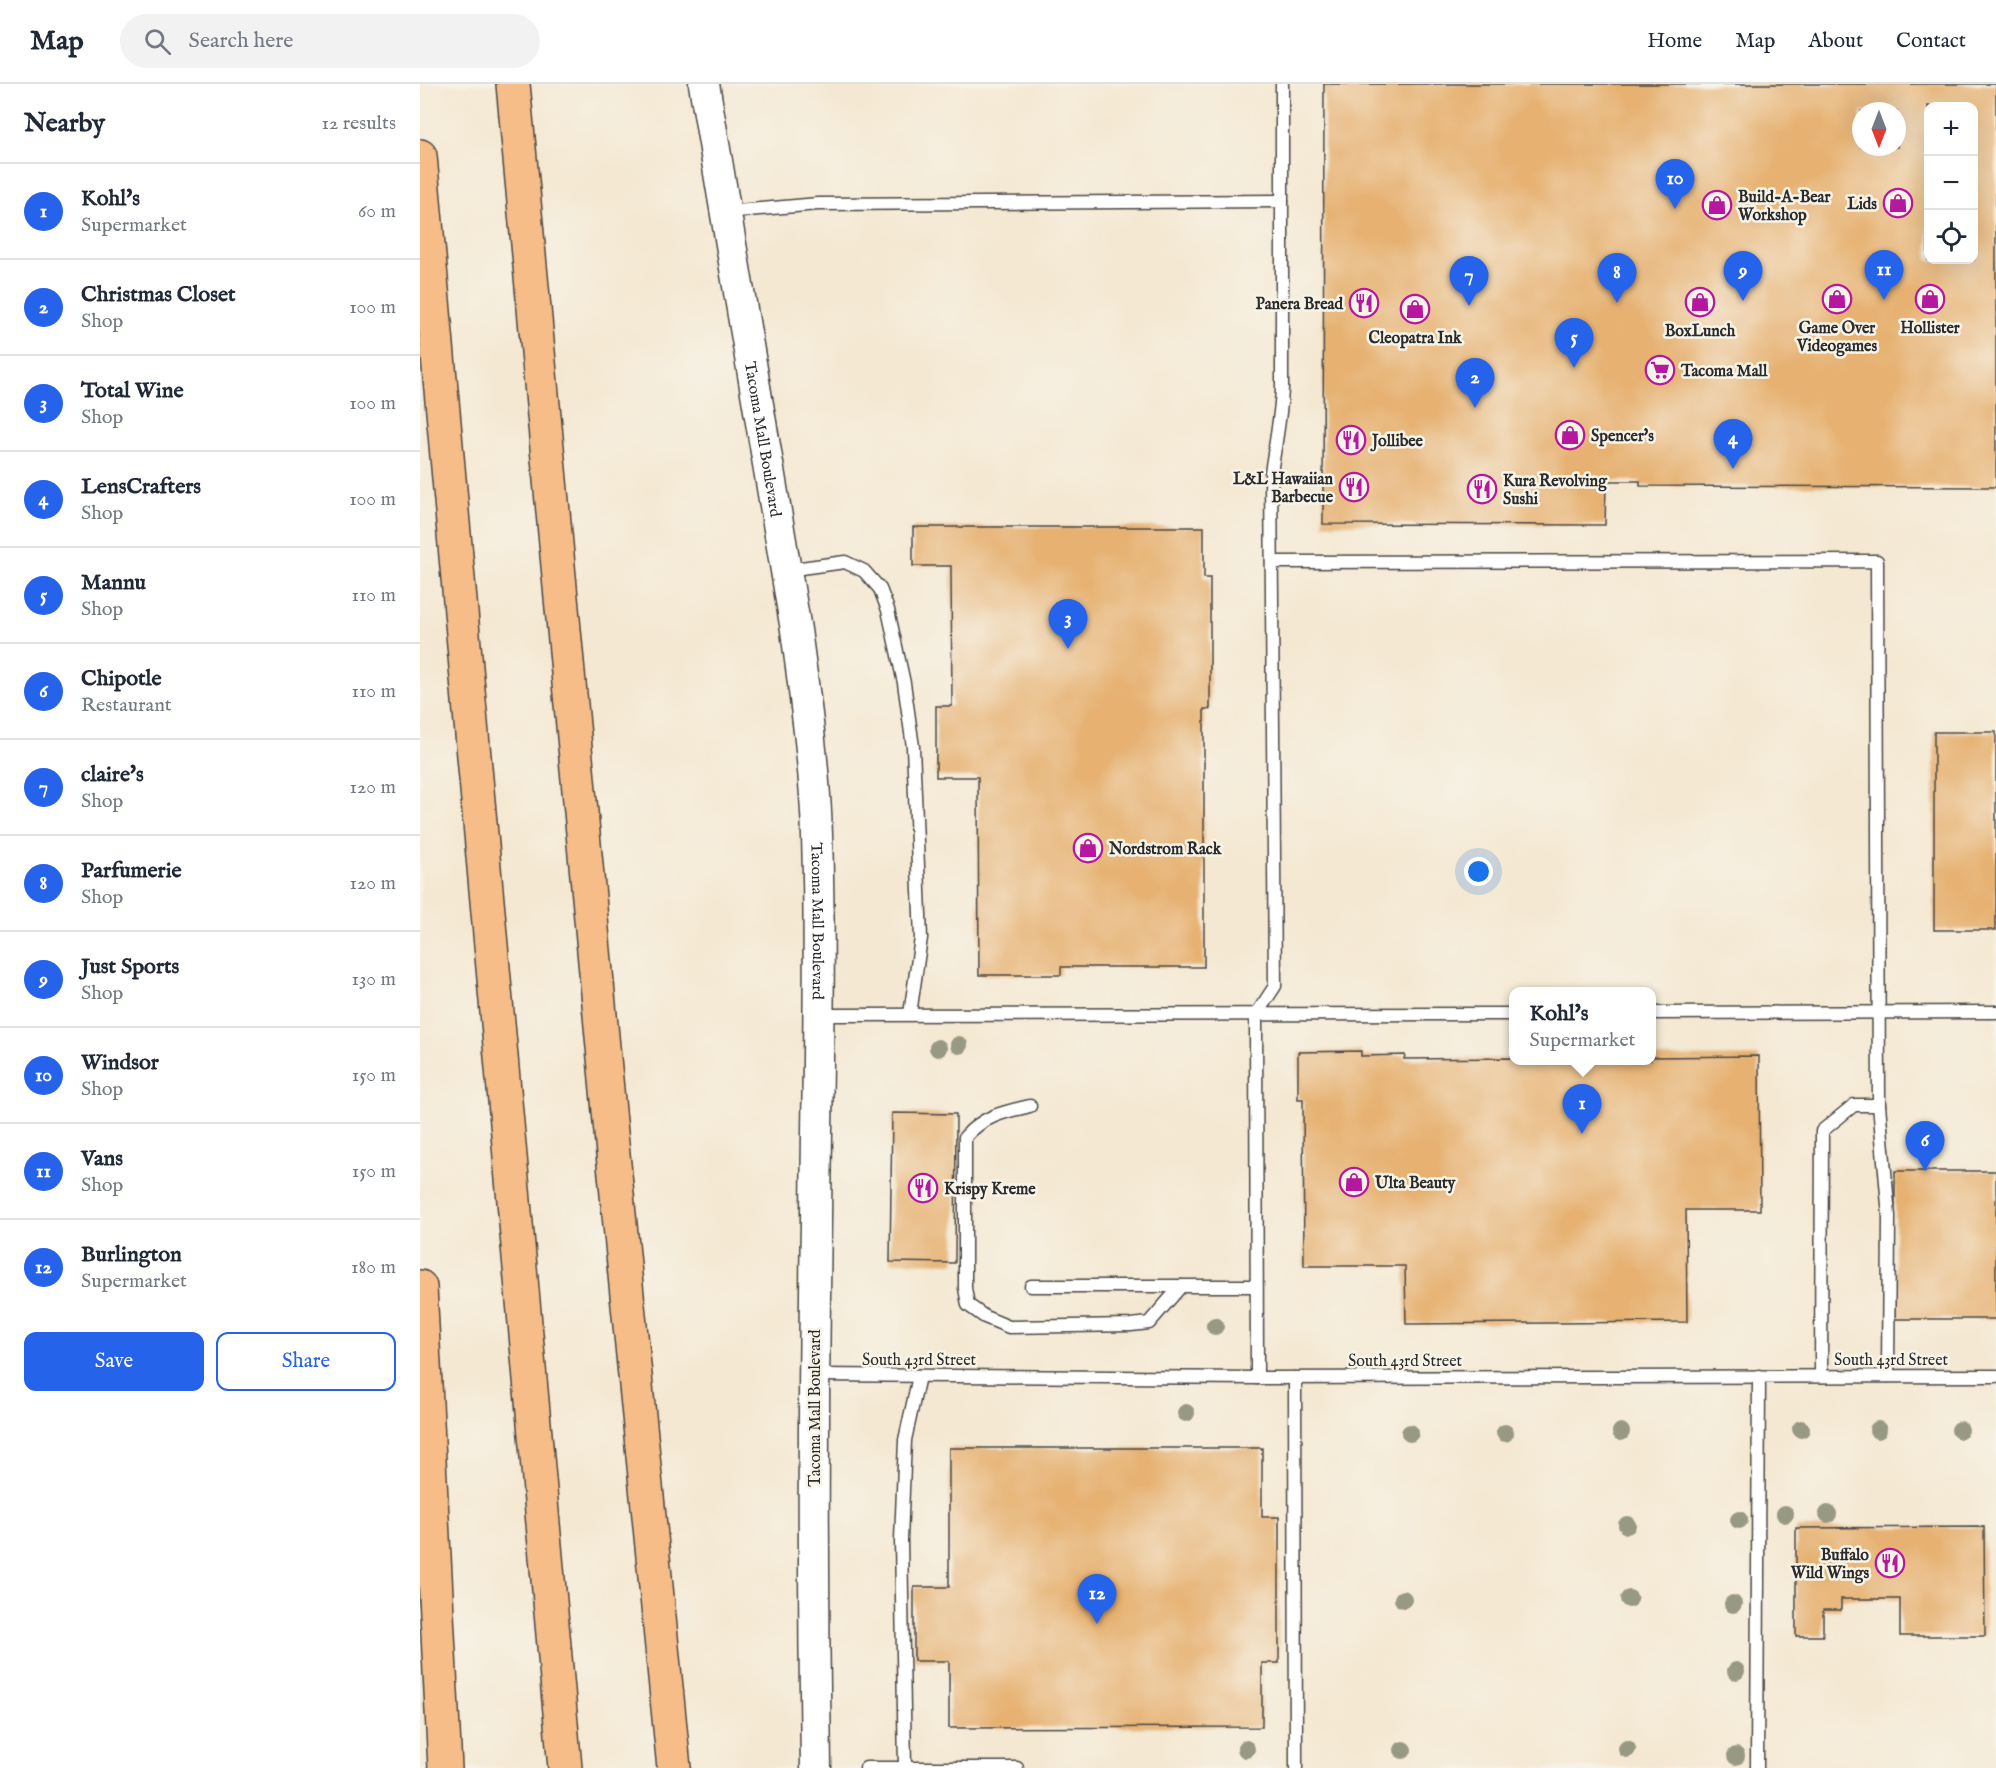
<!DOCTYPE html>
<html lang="en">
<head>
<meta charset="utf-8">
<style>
  :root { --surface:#fff; --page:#f2f2f3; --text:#1f2937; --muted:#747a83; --line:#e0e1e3; --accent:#2563eb }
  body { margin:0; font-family:"IM FELL English",serif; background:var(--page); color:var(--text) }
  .controls { position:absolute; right:18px; top:18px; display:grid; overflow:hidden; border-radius:12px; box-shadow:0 6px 24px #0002 }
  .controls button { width:54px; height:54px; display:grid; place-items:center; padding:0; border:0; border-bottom:2px solid var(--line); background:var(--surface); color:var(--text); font:30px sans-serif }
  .compass { position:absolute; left:1432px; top:18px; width:54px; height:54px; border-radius:50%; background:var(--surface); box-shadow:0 6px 24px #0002; rotate:180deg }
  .you { position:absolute; left:1059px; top:788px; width:21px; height:21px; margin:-15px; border:4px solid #fff; border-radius:50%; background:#1a73e8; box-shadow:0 0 0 9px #1a73e833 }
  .badge { display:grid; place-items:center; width:39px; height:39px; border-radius:50%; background:var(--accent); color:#fff; font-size:20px; font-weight:700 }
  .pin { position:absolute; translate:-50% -50px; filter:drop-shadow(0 2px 3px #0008) }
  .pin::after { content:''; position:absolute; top:32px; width:21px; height:18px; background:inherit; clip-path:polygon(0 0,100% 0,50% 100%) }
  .popup { position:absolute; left:1089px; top:903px; width:147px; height:78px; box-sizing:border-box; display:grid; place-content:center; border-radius:12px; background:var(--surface); filter:drop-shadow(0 2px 4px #0005); font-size:20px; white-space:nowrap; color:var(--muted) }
  .popup b { font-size:22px; color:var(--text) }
  .popup::after { content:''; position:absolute; left:50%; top:100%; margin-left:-12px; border:12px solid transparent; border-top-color:var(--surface) }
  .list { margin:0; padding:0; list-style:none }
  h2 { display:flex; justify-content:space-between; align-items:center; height:78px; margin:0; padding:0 24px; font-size:26px }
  h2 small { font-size:20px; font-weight:400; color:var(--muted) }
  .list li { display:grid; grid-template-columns:39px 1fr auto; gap:18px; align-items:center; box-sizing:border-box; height:96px; padding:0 24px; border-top:2px solid var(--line) }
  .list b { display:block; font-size:22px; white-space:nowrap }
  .list p { margin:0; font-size:20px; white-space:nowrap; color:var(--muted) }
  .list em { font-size:20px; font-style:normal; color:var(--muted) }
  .actions { display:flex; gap:12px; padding:18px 24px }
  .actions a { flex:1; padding:14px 0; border:2px solid var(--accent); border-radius:12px; text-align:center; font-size:21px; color:var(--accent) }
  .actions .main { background:var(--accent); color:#fff }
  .icon { flex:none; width:33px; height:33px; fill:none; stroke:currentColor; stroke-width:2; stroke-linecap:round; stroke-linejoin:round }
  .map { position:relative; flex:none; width:1576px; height:1684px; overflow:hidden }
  header { display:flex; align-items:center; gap:36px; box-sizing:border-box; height:84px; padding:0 30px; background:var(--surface); border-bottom:2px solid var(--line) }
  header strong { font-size:28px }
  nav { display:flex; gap:33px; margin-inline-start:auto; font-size:21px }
  .search { width:420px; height:54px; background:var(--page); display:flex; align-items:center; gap:15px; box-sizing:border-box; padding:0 21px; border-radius:33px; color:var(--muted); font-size:22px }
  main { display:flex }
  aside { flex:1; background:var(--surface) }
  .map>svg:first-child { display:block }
</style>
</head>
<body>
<header>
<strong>Map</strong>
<div class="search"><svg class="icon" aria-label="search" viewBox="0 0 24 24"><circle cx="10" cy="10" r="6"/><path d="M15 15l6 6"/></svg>Search here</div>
<nav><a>Home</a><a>Map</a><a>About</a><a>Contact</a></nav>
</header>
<main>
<aside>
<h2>Nearby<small>12 results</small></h2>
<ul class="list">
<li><span class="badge">1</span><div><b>Kohl's</b><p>Supermarket</p></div><em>60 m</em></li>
<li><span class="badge">2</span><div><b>Christmas Closet</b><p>Shop</p></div><em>100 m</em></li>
<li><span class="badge">3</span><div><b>Total Wine</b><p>Shop</p></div><em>100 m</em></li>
<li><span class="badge">4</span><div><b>LensCrafters</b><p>Shop</p></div><em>100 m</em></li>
<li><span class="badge">5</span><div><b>Mannu</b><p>Shop</p></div><em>110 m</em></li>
<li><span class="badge">6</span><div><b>Chipotle</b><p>Restaurant</p></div><em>110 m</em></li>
<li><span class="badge">7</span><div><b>claire's</b><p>Shop</p></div><em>120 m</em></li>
<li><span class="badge">8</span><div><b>Parfumerie</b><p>Shop</p></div><em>120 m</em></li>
<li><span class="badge">9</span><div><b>Just Sports</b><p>Shop</p></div><em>130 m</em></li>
<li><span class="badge">10</span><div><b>Windsor</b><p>Shop</p></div><em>150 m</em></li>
<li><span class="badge">11</span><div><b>Vans</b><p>Shop</p></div><em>150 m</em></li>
<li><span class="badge">12</span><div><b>Burlington</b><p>Supermarket</p></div><em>180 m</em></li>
</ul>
<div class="actions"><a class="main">Save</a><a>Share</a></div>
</aside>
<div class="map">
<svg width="1576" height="1684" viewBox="0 0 1576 1684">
  <rect width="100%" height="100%" fill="#f7f3e8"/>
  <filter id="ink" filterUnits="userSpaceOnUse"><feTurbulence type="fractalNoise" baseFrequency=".0167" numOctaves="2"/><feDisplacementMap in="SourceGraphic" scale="12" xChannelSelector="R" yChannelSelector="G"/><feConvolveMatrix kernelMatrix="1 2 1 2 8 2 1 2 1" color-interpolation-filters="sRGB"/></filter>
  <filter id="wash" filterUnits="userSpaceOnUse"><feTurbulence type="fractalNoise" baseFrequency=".008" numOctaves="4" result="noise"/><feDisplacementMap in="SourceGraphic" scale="24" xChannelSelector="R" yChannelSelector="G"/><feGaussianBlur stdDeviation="1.35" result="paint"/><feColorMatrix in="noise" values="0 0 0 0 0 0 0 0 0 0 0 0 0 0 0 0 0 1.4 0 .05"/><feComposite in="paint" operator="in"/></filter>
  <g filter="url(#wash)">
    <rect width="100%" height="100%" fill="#f4e8d2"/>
    <g id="blocks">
      <g fill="#e6b171" fill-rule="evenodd">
        <path d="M904,0H1576V403L1220,402V397H1186L1185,441L903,440ZM1508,22H1554V176H1508ZM1441,27H1477V63H1441Z"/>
        <polygon points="493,443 784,443 784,494 790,494 790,625 784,625 784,883 641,883 641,891 559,891 558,693 516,693 516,622 532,622 531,482 493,482"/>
        <rect x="1514" y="648" width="62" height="198"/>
        <polygon points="941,967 941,972 985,971 984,975 1093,974 1093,976 1231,976 1231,973 1339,972 1340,1126 1266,1126 1267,1238 986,1240 985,1182 884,1182 883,1015 878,1015 878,968"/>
        <polygon points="472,1029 536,1030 535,1179 470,1178"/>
        <rect x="1475" y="1087" width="101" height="148"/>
        <polygon points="529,1364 842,1364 842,1433 859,1433 859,1579 842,1579 842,1643 529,1644 529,1577 494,1577 494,1503 529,1503"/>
        <polygon points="1564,1443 1565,1552 1480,1552 1480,1515 1421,1515 1421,1526 1403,1526 1403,1552 1376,1552 1376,1444"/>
      </g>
    </g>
  </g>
  <g filter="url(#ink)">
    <use href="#blocks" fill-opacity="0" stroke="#494744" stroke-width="1.5"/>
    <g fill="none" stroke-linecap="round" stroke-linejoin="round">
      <g stroke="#494744" stroke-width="15">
        <g id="service">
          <polyline points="306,128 398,120 862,117"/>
          <polyline points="852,478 1457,477 1459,1021 1469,1132 1468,1292"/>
          <polyline points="366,486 425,478 444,487 460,505 468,526 484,599 493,663 501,854 490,930"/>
          <polyline points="1231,929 1576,928"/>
          <polyline points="398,931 1093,930"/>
          <path d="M610,1022C584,1028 563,1032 545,1053V1204L548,1221L565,1233L589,1243L711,1241L729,1239L761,1202"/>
          <polyline points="611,1202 836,1202"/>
          <polyline points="395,1291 837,1294 1576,1292"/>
          <polyline points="1401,1292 1402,1047 1434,1021 1459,1021"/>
          <path d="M837,1294L836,931L855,902L851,389C855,361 861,333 862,304V0"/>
          <polyline points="875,1294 876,1684"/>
          <polyline points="485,1683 481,1456 485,1356 499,1292"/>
          <polyline points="446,1684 597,1684"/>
          <polyline points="1337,1684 1339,1292"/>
        </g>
      </g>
      <g stroke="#494744" stroke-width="33">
        <g id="tertiary">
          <path id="s1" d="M284,0L376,546C385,614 395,683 397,751C401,879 397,1007 396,1135C393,1318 393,1501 396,1684"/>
        </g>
      </g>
      <g stroke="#494744" stroke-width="36">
        <g id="motorway">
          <polyline points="93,0 193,1070 254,1684"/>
          <polyline points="0,72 145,1684"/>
          <polyline points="0,1203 25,1684"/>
        </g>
      </g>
      <use href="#service" stroke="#fff" stroke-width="12"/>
      <use href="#tertiary" stroke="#fff" stroke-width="30"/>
      <use href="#motorway" stroke="#f7bd88" stroke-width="33"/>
    </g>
    <g fill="#989982">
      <circle cx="539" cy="961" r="9"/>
      <circle cx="518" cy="964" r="9"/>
      <circle cx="795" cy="1242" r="9"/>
      <circle cx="766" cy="1329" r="9"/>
      <circle cx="1381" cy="1345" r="9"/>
      <circle cx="1458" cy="1346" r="9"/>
      <circle cx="1540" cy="1346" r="9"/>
      <circle cx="1201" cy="1348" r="9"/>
      <circle cx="990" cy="1349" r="9"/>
      <circle cx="1085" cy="1349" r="9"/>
      <circle cx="1365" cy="1430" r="9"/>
      <circle cx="1408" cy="1430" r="9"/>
      <circle cx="1319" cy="1436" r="9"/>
      <circle cx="1207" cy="1441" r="9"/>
      <circle cx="983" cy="1515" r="9"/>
      <circle cx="1209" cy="1515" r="9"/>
      <circle cx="1313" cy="1520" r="9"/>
      <circle cx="1316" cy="1587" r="9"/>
      <circle cx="826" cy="1665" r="9"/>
      <circle cx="1207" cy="1665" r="9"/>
      <circle cx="983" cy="1666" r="9"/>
      <circle cx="1316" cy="1672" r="9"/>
    </g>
  </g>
  <defs>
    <g id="shop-ring" transform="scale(1.5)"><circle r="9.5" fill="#f7f3e8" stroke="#b5179e" stroke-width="1.5"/><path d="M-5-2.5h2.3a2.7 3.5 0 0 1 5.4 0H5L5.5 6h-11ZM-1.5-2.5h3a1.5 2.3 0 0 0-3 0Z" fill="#b5179e"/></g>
    <g id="restaurant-ring" transform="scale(1.5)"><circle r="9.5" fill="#f7f3e8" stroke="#b5179e" stroke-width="1.5"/><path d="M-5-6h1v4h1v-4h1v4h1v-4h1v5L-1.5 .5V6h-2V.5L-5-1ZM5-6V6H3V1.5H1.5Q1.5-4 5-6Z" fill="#b5179e"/></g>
    <g id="supermarket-ring" transform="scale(1.5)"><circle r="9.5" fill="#f7f3e8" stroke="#b5179e" stroke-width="1.5"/><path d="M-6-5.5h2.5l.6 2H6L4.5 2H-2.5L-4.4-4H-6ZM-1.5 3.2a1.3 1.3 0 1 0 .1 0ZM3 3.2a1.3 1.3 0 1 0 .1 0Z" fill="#b5179e"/></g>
  </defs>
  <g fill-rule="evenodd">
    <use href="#shop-ring" x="1478" y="119"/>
    <use href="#shop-ring" x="1297" y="121"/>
    <use href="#shop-ring" x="1417" y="215"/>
    <use href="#shop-ring" x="1510" y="215"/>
    <use href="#shop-ring" x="1280" y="218"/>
    <use href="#restaurant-ring" x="944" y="219"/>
    <use href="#shop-ring" x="995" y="225"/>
    <use href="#supermarket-ring" x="1240" y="286"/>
    <use href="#shop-ring" x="1150" y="351"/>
    <use href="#restaurant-ring" x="931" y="356"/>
    <use href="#restaurant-ring" x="934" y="403"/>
    <use href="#restaurant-ring" x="1062" y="405"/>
    <use href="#shop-ring" x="668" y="764"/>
    <use href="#shop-ring" x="934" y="1098"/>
    <use href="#restaurant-ring" x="503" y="1104"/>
    <use href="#restaurant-ring" x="1470" y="1479"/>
  </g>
  <g text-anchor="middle" stroke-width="5" stroke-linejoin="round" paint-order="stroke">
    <g font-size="16" font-weight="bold" fill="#2b2b2b" stroke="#f7f3e8" text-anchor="start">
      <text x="1318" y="118">Build-A-Bear<tspan x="1318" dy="18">Workshop</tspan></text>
      <text x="1457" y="125" text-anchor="end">Lids</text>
      <text x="923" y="225" text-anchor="end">Panera Bread</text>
      <text x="1417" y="249" text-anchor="middle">Game Over<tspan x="1417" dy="18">Videogames</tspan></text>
      <text x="1510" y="249" text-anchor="middle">Hollister</text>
      <text x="1280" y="252" text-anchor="middle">BoxLunch</text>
      <text x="995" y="259" text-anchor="middle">Cleopatra Ink</text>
      <text x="1261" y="292">Tacoma Mall</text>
      <text x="1171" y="357">Spencer's</text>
      <text x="952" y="362">Jollibee</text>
      <text x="913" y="400" text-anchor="end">L&amp;L Hawaiian<tspan x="913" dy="18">Barbecue</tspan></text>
      <text x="1083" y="402">Kura Revolving<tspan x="1083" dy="18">Sushi</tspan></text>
      <text x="689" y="770">Nordstrom Rack</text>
      <text x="955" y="1104">Ulta Beauty</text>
      <text x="524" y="1110">Krispy Kreme</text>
      <text x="1449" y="1476" text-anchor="end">Buffalo<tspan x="1449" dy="18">Wild Wings</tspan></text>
    </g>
    <g font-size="16" fill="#2b2b2b" stroke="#f7f3e8">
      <text dy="6" stroke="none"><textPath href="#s1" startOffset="360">Tacoma Mall Boulevard</textPath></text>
      <text dy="6" stroke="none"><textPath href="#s1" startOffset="846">Tacoma Mall Boulevard</textPath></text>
      <text x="499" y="1281">South 43rd Street</text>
      <text x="1471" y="1281">South 43rd Street</text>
      <text x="985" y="1282">South 43rd Street</text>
      <text transform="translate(394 1324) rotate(-90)" y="6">Tacoma Mall Boulevard</text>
    </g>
  </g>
</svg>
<div class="controls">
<button>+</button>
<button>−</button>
<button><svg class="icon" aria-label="locate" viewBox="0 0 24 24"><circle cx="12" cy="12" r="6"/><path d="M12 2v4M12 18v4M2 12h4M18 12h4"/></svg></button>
</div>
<svg class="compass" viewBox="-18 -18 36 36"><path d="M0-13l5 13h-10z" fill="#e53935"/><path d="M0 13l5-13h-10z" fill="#747a83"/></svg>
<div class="you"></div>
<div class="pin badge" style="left:1162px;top:1050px">1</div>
<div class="popup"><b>Kohl's</b>Supermarket</div>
<div class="pin badge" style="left:1055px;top:324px">2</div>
<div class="pin badge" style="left:648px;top:565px">3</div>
<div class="pin badge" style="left:1313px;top:385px">4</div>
<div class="pin badge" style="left:1154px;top:284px">5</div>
<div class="pin badge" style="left:1505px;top:1087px">6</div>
<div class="pin badge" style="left:1049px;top:222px">7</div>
<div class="pin badge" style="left:1197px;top:219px">8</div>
<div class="pin badge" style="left:1323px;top:217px">9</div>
<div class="pin badge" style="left:1255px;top:125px">10</div>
<div class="pin badge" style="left:1464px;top:216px">11</div>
<div class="pin badge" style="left:677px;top:1540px">12</div>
</div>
</main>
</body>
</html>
